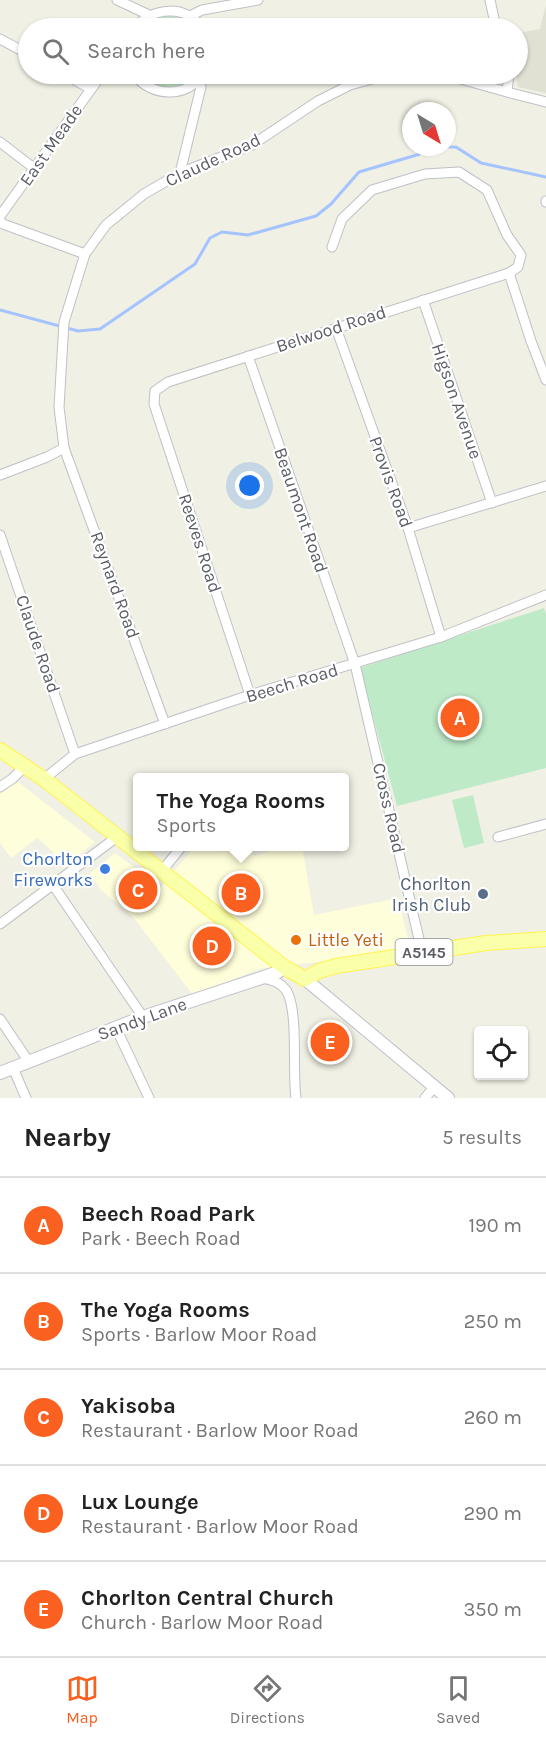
<!DOCTYPE html>
<html lang="en">
<head>
<meta charset="utf-8">
<style>
  :root { --surface:#fff; --page:#f6f6f6; --text:#222; --muted:#767676; --line:#e0e0e0; --accent:#fa6020 }
  body { margin:0; font-family:Karla,sans-serif; background:var(--page); color:var(--text) }
  .controls { position:absolute; right:18px; bottom:18px; display:grid; overflow:hidden; border-radius:6px; box-shadow:0 2px 4px #0004 }
  .controls button { width:54px; height:54px; display:grid; place-items:center; padding:0; border:0; border-bottom:2px solid var(--line); background:var(--surface); color:var(--text); font:30px sans-serif }
  .compass { position:absolute; left:402px; top:102px; width:54px; height:54px; border-radius:50%; background:var(--surface); box-shadow:0 2px 4px #0004; rotate:142deg }
  .you { position:absolute; left:250px; top:486px; width:21px; height:21px; margin:-15px; border:4px solid #fff; border-radius:50%; background:#1a73e8; box-shadow:0 0 0 9px #1a73e833 }
  .badge { display:grid; place-items:center; width:39px; height:39px; border-radius:50%; background:var(--accent); color:#fff; font-size:20px; font-weight:700 }
  .pin { position:absolute; translate:-50% -50%; border:3px solid #fff; box-shadow:0 2px 6px #0006 }
  .popup { position:absolute; left:133px; top:773px; width:216px; height:78px; box-sizing:border-box; display:grid; place-content:center; border-radius:6px; background:var(--surface); filter:drop-shadow(0 2px 4px #0005); font-size:20px; white-space:nowrap; color:var(--muted) }
  .popup b { font-size:22px; color:var(--text) }
  .popup::after { content:''; position:absolute; left:50%; top:100%; margin-left:-12px; border:12px solid transparent; border-top-color:var(--surface) }
  .list { margin:0; padding:0; list-style:none }
  h2 { display:flex; justify-content:space-between; align-items:center; height:78px; margin:0; padding:0 24px; font-size:26px }
  h2 small { font-size:20px; font-weight:400; color:var(--muted) }
  .list li { display:grid; grid-template-columns:39px 1fr auto; gap:18px; align-items:center; box-sizing:border-box; height:96px; padding:0 24px; border-top:2px solid var(--line) }
  .list b { display:block; font-size:22px; white-space:nowrap }
  .list p { margin:0; font-size:20px; white-space:nowrap; color:var(--muted) }
  .list em { font-size:20px; font-style:normal; color:var(--muted) }
  .icon { flex:none; width:33px; height:33px; fill:none; stroke:currentColor; stroke-width:2; stroke-linecap:round; stroke-linejoin:round }
  .map { position:relative; flex:none; width:546px; height:1098px; overflow:hidden }
  .search { position:absolute; background:var(--surface); box-shadow:0 2px 4px #0004; left:18px; right:18px; top:18px; height:66px; display:flex; align-items:center; gap:15px; box-sizing:border-box; padding:0 21px; border-radius:33px; color:var(--muted); font-size:22px }
  .sheet { height:558px; background:var(--surface) }
  nav { display:flex; justify-content:space-around; align-items:center; box-sizing:border-box; height:84px; border-top:2px solid var(--line); background:var(--surface); font-size:16px; color:var(--muted) }
  nav a { display:grid; justify-items:center; gap:3px }
  nav .on { color:var(--accent) }
  .map>svg:first-child { display:block }
</style>
</head>
<body>
<div class="map">
<svg width="546" height="1098" viewBox="0 0 546 1098">
  <rect width="100%" height="100%" fill="#f0f0e4"/>
  <g fill="#fffeda">
    <polygon points="17,781 95,842 62,868 52,851 37,838 11,858 0,843 0,794"/>
    <polygon points="194,847 242,847 255,856 282,847 302,847 314,915 398,898 411,951 259,969 193,995 133,917 101,890 90,873 115,853 161,887"/>
  </g>
  <polygon fill="#e0e0d3" points="546,4 546,93 518,87 516,74 518,33 540,29"/>
  <g fill="#beeac8">
    <path d="M171,16L183,19L195,28H142C151,20 159,17 171,16Z"/>
    <path d="M140,74H197C180,92 158,90 140,74Z"/>
    <polygon points="544,608 546,614 546,768 397,806 360,668"/>
    <polygon points="473,795 484,843 464,848 452,800"/>
  </g>
  <g fill="none" stroke-linecap="round" stroke-linejoin="round">
    <g stroke="#a5c4ff" stroke-width="3">
      <polyline points="447,147 456,147 481,163 546,177"/>
      <polyline points="0,310 78,331 100,329 195,264 210,238 222,232 248,235 316,216 331,204 359,172 420,154 435,147"/>
    </g>
    <g stroke="#bec0c6" stroke-width="11">
      <g id="street">
        <polyline points="117,0 149,15"/>
        <polyline points="490,0 496,28"/>
        <polyline points="190,16 202,10 258,0"/>
        <path d="M135,28C152,7 186,4 202,28"/>
        <polyline points="0,39 28,54"/>
        <polyline points="64,74 91,89"/>
        <path d="M134,74C150,97 188,99 202,74"/>
        <polyline points="433,74 457,78 507,92"/>
        <polyline points="509,74 507,92 546,102"/>
        <polyline points="0,142 35,169"/>
        <polyline points="180,173 201,87 198,81"/>
        <polyline points="546,201 546,202"/>
        <polyline points="0,216 102,74"/>
        <polyline points="0,221 3,224 85,254"/>
        <polyline points="509,273 531,341 546,380"/>
        <polyline points="423,300 492,503"/>
        <polyline points="336,328 408,528 441,637"/>
        <polyline points="248,356 355,664 422,952"/>
        <polyline points="64,448 165,724"/>
        <polyline points="0,475 47,457 64,448 59,407 64,322 85,254 106,225 144,194 180,173 252,145 318,101 350,85 387,75 405,74"/>
        <polyline points="408,528 546,486"/>
        <polyline points="0,535 75,754"/>
        <polyline points="250,695 154,404 155,391 168,382 509,273 518,267 521,255 507,235 487,190 459,172 425,174 372,190 342,219 332,247"/>
        <polyline points="44,779 75,754 250,695 441,637 546,595"/>
        <polyline points="0,787 12,779 25,766"/>
        <polyline points="498,837 546,824"/>
        <polyline points="162,871 182,846"/>
        <polyline points="53,885 143,1017"/>
        <polyline points="0,924 117,837"/>
        <path d="M261,978C271,979 280,982 286,990C299,1010 292,1071 296,1098"/>
        <polyline points="0,1019 29,1062"/>
        <polyline points="116,1028 149,1098"/>
        <polyline points="13,1068 26,1098"/>
        <polyline points="425,1098 435,1086"/>
      </g>
    </g>
    <g stroke="#c1c2cb" stroke-width="14">
      <g id="secondary">
        <polyline points="305,979 448,1098"/>
        <polyline points="0,1073 143,1017 261,978 278,972 284,967"/>
      </g>
    </g>
    <g stroke="#fff44e" stroke-width="16">
      <polyline id="primary" points="0,750 44,779 284,967 305,979 319,971 336,966 486,943 546,939"/>
    </g>
    <use href="#street" stroke="#fff" stroke-width="9"/>
    <use href="#secondary" stroke="#fff" stroke-width="12"/>
    <use href="#primary" stroke="#faffaa" stroke-width="14"/>
  </g>
  <circle fill="#3f7fe0" stroke="#fff" stroke-width="2" cx="105" cy="869" r="6"/>
  <circle fill="#5c6f8a" stroke="#fff" stroke-width="2" cx="483" cy="894" r="6"/>
  <circle fill="#e8710a" stroke="#fff" stroke-width="2" cx="296" cy="940" r="6"/>
  <g text-anchor="middle" stroke-width="4.5" stroke-linejoin="round" paint-order="stroke">
    <rect fill="#fff" stroke="#8d8e94" stroke-width="1.5" x="395.5" y="939" width="57" height="26" rx="4.5"/>
    <g font-size="16" font-weight="bold" fill="#5c5e66">
      <text x="424" y="958">A5145</text>
    </g>
    <g font-size="18" fill="#5c5e66" stroke="#fff">
      <text transform="translate(51 145) rotate(-55)" y="6">East Meade</text>
      <text transform="translate(213 160) rotate(-25)" y="6">Claude Road</text>
      <text transform="translate(331 329) rotate(-18)" y="6">Belwood Road</text>
      <text transform="translate(457 401) rotate(71)" y="6">Higson Avenue</text>
      <text transform="translate(391 482) rotate(70)" y="6">Provis Road</text>
      <text transform="translate(301 510) rotate(71)" y="6">Beaumont Road</text>
      <text transform="translate(200 543) rotate(72)" y="6">Reeves Road</text>
      <text transform="translate(115 585) rotate(70)" y="6">Reynard Road</text>
      <text transform="translate(38 644) rotate(71)" y="6">Claude Road</text>
      <text transform="translate(292 683) rotate(-17)" y="6">Beech Road</text>
      <text transform="translate(389 808) rotate(77)" y="6">Cross Road</text>
      <text transform="translate(142 1019) rotate(-20)" y="6">Sandy Lane</text>
    </g>
    <g font-size="18" fill="#366cbe" stroke="#fff" text-anchor="end">
      <text x="93" y="865">Chorlton<tspan x="93" dy="21">Fireworks</tspan></text>
    </g>
    <g font-size="18" fill="#4e5e75" stroke="#fff" text-anchor="end">
      <text x="471" y="890">Chorlton<tspan x="471" dy="21">Irish Club</tspan></text>
    </g>
    <g font-size="18" fill="#c56008" stroke="#fff" text-anchor="start">
      <text x="308" y="946">Little Yeti</text>
    </g>
  </g>
</svg>
<div class="controls">
<button><svg class="icon" aria-label="locate" viewBox="0 0 24 24"><circle cx="12" cy="12" r="6"/><path d="M12 2v4M12 18v4M2 12h4M18 12h4"/></svg></button>
</div>
<svg class="compass" viewBox="-18 -18 36 36"><path d="M0-13l5 13h-10z" fill="#e53935"/><path d="M0 13l5-13h-10z" fill="#767676"/></svg>
<div class="you"></div>
<div class="pin badge" style="left:460px;top:718px">A</div>
<div class="pin badge" style="left:241px;top:893px">B</div>
<div class="popup"><b>The Yoga Rooms</b>Sports</div>
<div class="pin badge" style="left:138px;top:890px">C</div>
<div class="pin badge" style="left:212px;top:946px">D</div>
<div class="pin badge" style="left:330px;top:1042px">E</div>
<div class="search"><svg class="icon" aria-label="search" viewBox="0 0 24 24"><circle cx="10" cy="10" r="6"/><path d="M15 15l6 6"/></svg>Search here</div>
</div>
<section class="sheet">
<h2>Nearby<small>5 results</small></h2>
<ul class="list">
<li><span class="badge">A</span><div><b>Beech Road Park</b><p>Park · Beech Road</p></div><em>190 m</em></li>
<li><span class="badge">B</span><div><b>The Yoga Rooms</b><p>Sports · Barlow Moor Road</p></div><em>250 m</em></li>
<li><span class="badge">C</span><div><b>Yakisoba</b><p>Restaurant · Barlow Moor Road</p></div><em>260 m</em></li>
<li><span class="badge">D</span><div><b>Lux Lounge</b><p>Restaurant · Barlow Moor Road</p></div><em>290 m</em></li>
<li><span class="badge">E</span><div><b>Chorlton Central Church</b><p>Church · Barlow Moor Road</p></div><em>350 m</em></li>
</ul>
</section>
<nav>
<a class="on"><svg class="icon" aria-label="map" viewBox="0 0 24 24"><path d="M3 6l6-2 6 2 6-2v14l-6 2-6-2-6 2zM9 4v14M15 6v14"/></svg>Map</a>
<a><svg class="icon" aria-label="directions" viewBox="0 0 24 24"><path d="M12 3l9 9-9 9-9-9zM9 14v-3h6M13 9l2 2-2 2"/></svg>Directions</a>
<a><svg class="icon" aria-label="saved" viewBox="0 0 24 24"><path d="M7 4h10v16l-5-4-5 4z"/></svg>Saved</a>
</nav>
</body>
</html>
